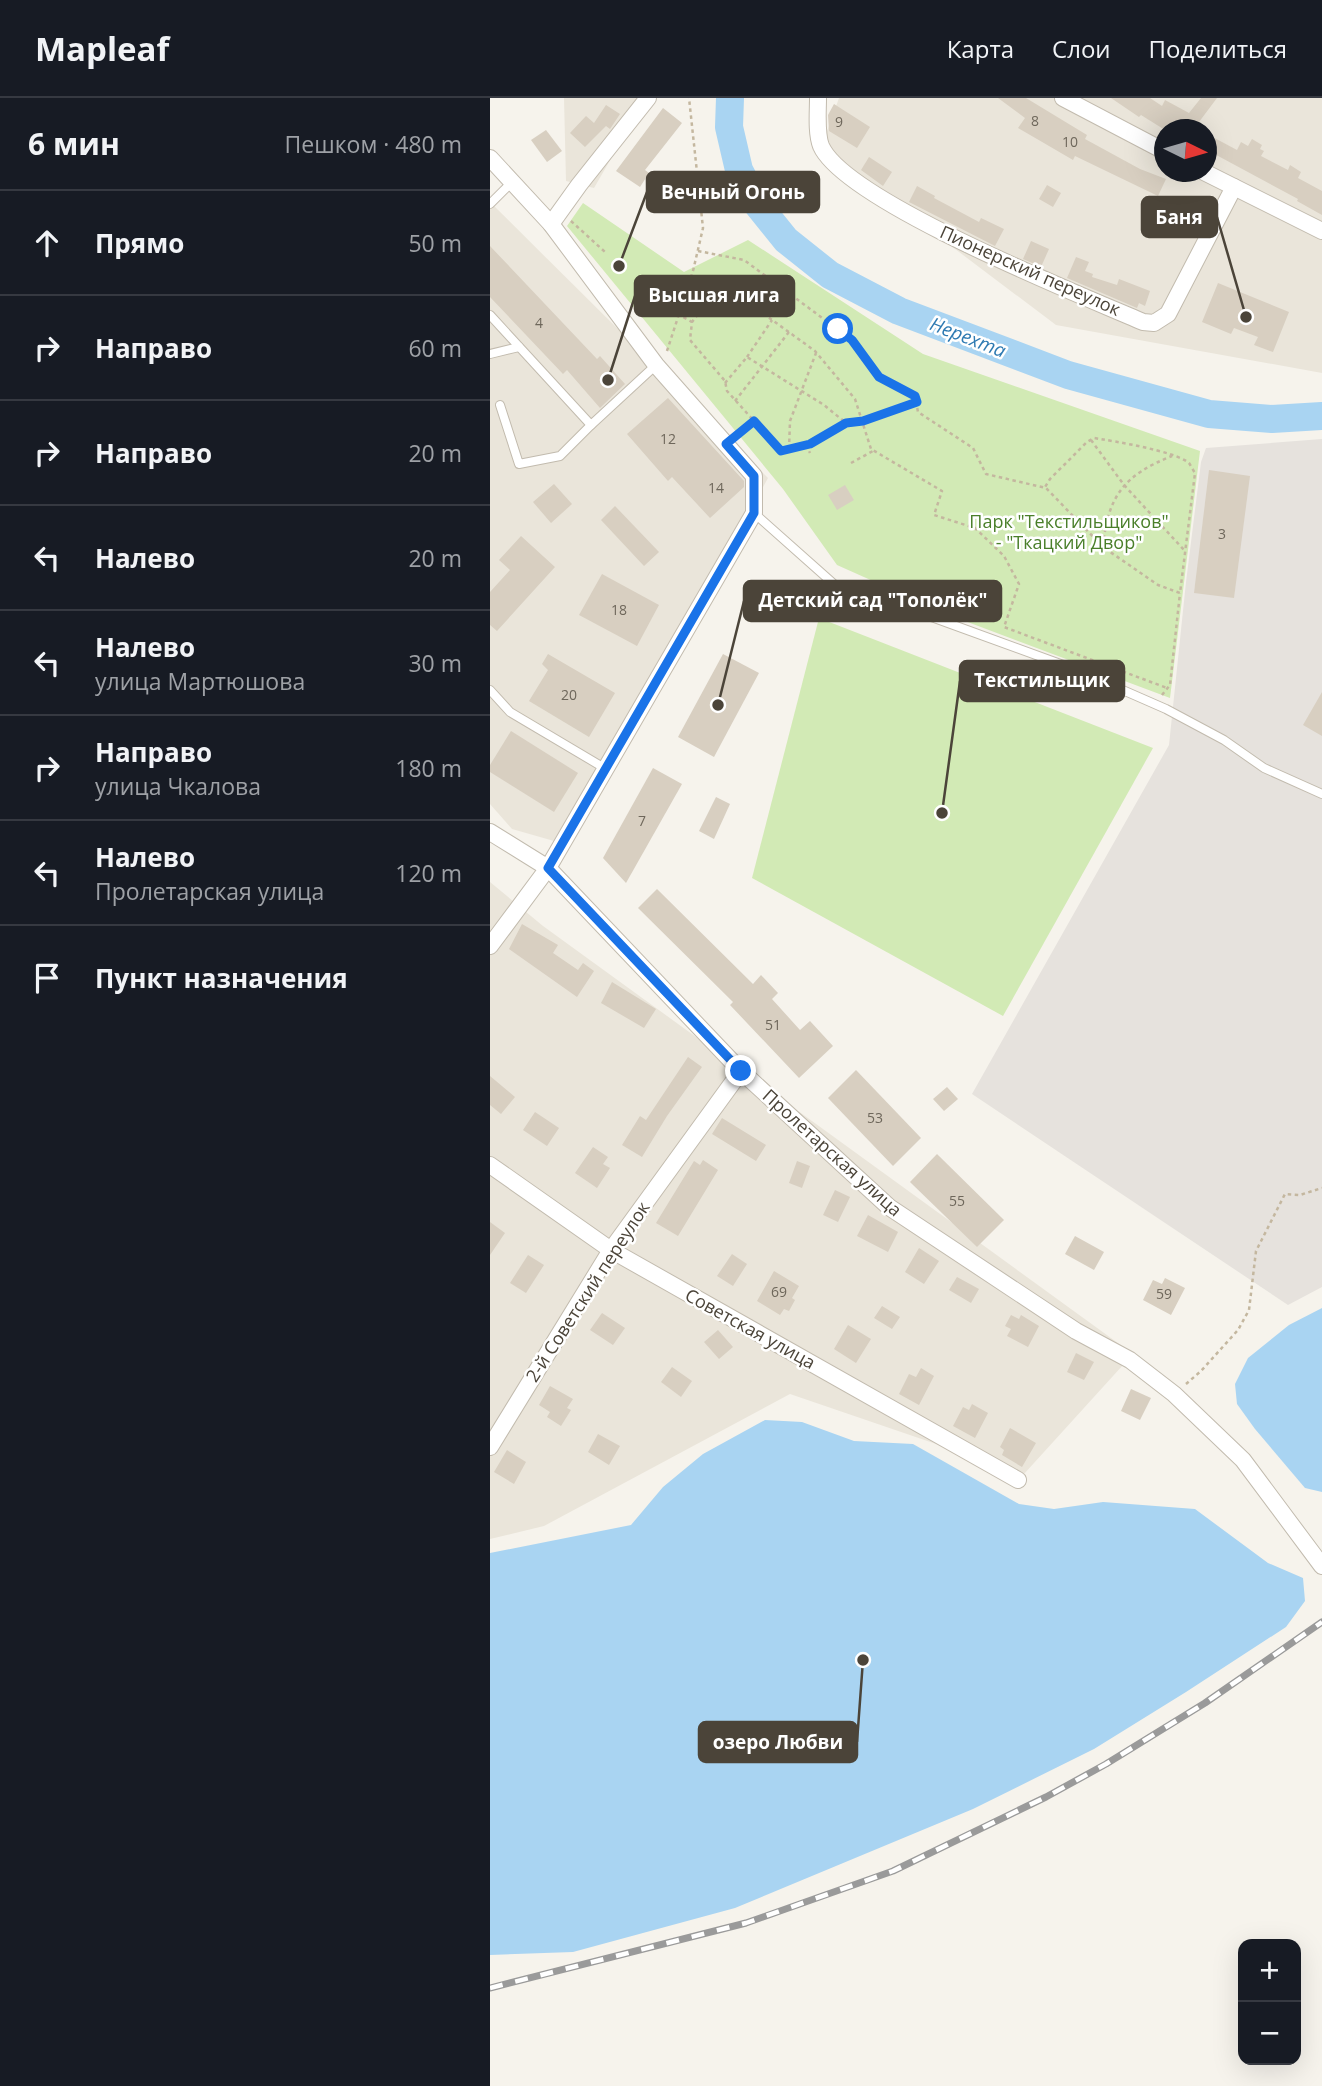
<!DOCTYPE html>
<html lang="ru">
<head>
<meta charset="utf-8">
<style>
  :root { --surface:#171b24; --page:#20242c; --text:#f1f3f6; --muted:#9ea1a6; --line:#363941 }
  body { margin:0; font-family:"Open Sans",sans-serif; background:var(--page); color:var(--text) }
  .controls { position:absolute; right:21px; bottom:21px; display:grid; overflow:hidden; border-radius:14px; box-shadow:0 7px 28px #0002 }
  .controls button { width:63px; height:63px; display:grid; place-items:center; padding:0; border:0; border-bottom:2px solid var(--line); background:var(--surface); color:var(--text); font:35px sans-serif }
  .compass { position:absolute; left:664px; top:21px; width:63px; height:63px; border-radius:50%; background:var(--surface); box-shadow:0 7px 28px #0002; rotate:95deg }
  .stop { position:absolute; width:21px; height:21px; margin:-16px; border:5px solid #1a73e8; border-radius:50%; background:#fff }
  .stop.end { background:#1a73e8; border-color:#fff; box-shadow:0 2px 7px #0008 }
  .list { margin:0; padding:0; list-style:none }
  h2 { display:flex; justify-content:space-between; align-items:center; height:91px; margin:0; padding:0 28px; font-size:30px }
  h2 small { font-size:23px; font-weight:400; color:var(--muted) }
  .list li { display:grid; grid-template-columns:46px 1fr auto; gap:21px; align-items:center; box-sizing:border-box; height:105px; padding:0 28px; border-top:2px solid var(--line) }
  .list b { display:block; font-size:26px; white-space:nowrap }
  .list p { margin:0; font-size:23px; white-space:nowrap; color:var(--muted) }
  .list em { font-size:23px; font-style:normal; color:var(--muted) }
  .icon { flex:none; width:38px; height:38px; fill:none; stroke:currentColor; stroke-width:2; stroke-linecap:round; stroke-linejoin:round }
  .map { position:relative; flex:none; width:832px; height:1988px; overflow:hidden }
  header { display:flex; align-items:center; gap:42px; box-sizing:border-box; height:98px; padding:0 35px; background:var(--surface); border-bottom:2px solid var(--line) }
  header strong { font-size:33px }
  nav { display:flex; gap:38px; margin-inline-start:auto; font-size:24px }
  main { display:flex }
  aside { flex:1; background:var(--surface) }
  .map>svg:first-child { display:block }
</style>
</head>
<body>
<header>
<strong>Mapleaf</strong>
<nav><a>Карта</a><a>Слои</a><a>Поделиться</a></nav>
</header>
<main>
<aside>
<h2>6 мин<small>Пешком · 480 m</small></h2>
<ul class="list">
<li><svg class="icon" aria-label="ahead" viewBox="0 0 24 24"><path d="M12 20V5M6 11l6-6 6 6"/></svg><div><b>Прямо</b></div><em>50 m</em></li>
<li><svg class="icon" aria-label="right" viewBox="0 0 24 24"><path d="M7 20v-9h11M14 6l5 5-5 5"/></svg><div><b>Направо</b></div><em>60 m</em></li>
<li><svg class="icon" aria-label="right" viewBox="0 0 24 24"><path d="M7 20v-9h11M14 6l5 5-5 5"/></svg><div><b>Направо</b></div><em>20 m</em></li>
<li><svg class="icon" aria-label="left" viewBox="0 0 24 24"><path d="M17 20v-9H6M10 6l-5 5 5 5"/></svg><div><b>Налево</b></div><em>20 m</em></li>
<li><svg class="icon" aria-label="left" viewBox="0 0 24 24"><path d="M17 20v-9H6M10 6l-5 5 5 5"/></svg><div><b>Налево</b><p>улица Мартюшова</p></div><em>30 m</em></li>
<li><svg class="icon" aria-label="right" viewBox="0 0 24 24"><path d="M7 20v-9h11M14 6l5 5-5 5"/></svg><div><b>Направо</b><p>улица Чкалова</p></div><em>180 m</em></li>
<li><svg class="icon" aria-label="left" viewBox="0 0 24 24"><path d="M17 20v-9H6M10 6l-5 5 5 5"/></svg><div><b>Налево</b><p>Пролетарская улица</p></div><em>120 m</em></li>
<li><svg class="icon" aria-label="arrive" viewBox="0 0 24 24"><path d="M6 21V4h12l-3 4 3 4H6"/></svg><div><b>Пункт назначения</b></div></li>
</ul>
</aside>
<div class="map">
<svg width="832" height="1988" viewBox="0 0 832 1988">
  <rect width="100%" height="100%" fill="#f6f3ec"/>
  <g fill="#eae5da" fill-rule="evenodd">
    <polygon points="74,0 156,0 104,90 76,83"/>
    <path d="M349,0H832V275L566,227L331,50ZM674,32H716V74H674Z"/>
    <polygon points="0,104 278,380 78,747 22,731 0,706"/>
    <polygon points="0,784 53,828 643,1256 534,1376 300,1296 54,1428 0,1441"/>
  </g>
  <polygon fill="#e6e2dd" points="832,341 832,1189 798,1207 482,996 679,647 696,484 711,364 716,350"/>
  <g fill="#d2eab5">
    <polygon points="93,105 194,174 258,142 433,256 710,353 680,600 459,517 347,467 293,391 77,128"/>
    <polygon points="329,520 663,650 513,918 262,780"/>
  </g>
  <g fill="#a9d4f2">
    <polygon points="832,1210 832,1394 815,1390 765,1331 747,1306 745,1286 758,1260 799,1227"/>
    <polygon points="275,1322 312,1324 364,1343 423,1346 529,1406 564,1411 613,1404 705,1411 778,1465 813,1480 815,1503 796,1529 696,1594 604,1651 483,1711 245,1810 83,1854 0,1857 0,1455 141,1427 173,1389 213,1356"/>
  </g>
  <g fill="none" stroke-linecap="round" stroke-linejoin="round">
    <polyline stroke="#a9d4f2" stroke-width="28" points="240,0 239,29 249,72 267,106 296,142 340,177 409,213 578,277 719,316 782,321 832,318"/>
  </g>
  <g fill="#d8cfc1">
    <polygon points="508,0 536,0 597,37 595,41 650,71 676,81 668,98 585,58 583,62 547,41 528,30 535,20"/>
    <polygon points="621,0 660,0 672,8 675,2 699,15 711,0 727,0 703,32 675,32 651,17 649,19"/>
    <polygon points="344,6 380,29 367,50 339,33 338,17"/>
    <polygon points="116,7 130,16 120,31 116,28 95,49 80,35 96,18 104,25"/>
    <polygon points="173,10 192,25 155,72 159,75 150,89 126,73"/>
    <polygon points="56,32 72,53 57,64 41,42"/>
    <polygon points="717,36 747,52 751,44 758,48 762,41 772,47 770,51 774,53 771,58 798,72 800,67 811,74 808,80 832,93 832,117 807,103 808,101 717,52"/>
    <polygon points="379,59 402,74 393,88 371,72"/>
    <polygon points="557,87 571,95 563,109 549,101"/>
    <polygon points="427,88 445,98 444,100 489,124 491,120 514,131 505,148 419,104"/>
    <polygon points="709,99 723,106 712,127 698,120"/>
    <polygon points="541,143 559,151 551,169 533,161"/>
    <polygon points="0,148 107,261 110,258 135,286 110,310 77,272 73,276 0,199"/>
    <polygon points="586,159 599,164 595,173 603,176 602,179 627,187 629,181 660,193 655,208 649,205 647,210 577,180"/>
    <polygon points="728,185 799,214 783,254 764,247 768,239 744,230 741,236 712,224"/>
    <polygon points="178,300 254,383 254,389 220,420 182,379 178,383 137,336"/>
    <polygon points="719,372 760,378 744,500 704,495"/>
    <polygon points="64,386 82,406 61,425 43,404"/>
    <polygon points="355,387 364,402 347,412 338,397"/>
    <polygon points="125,408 169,454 154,468 111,422"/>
    <polygon points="31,438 65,469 7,533 0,527 0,494 20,472 9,462"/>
    <polygon points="112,476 169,507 147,548 89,517"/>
    <polygon points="58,556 125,595 99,639 39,603 58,572 52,566"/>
    <polygon points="233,556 269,575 224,659 188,639"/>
    <polygon points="832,594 832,638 813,627"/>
    <polygon points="21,633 88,675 64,714 0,674 0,667"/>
    <polygon points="163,670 192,686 136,785 113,760"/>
    <polygon points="226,699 240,706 224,741 209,733"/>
    <polygon points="167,791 263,886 271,877 288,895 282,901 310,932 320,923 343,948 309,980 240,907 243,904 148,810"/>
    <polygon points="32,826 68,847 63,855 88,872 93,865 104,873 87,899 19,851"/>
    <polygon points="122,884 166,911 154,930 111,905"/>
    <polygon points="198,959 212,969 177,1018 152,1059 132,1047 150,1018 156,1022"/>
    <polygon points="366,972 431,1040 403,1068 338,1000"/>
    <polygon points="0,978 25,999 11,1016 0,1007"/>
    <polygon points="457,989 468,1001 454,1013 443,1001"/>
    <polygon points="45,1014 69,1030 57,1048 33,1032"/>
    <polygon points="232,1020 276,1047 266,1063 222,1036"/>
    <polygon points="103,1049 118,1059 113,1066 120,1070 107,1090 85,1075"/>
    <polygon points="447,1056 514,1122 487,1149 420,1084"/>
    <polygon points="213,1062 228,1072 188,1138 166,1125 204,1063 210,1067"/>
    <polygon points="307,1063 320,1068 312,1090 299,1085"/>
    <polygon points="345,1092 360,1099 348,1124 333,1117"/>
    <polygon points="378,1117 408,1134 398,1154 367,1138"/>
    <polygon points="0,1124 15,1135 0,1157"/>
    <polygon points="585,1138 614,1154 604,1172 575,1156"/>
    <polygon points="429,1150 449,1163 434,1186 415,1174"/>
    <polygon points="242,1156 257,1166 243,1188 227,1178"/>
    <polygon points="38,1157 54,1167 36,1195 20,1185"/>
    <polygon points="284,1173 309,1188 302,1200 305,1202 299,1213 294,1211 290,1217 267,1203"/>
    <polygon points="467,1179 489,1191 481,1205 459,1192"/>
    <polygon points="675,1180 695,1190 681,1217 653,1202 663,1182 672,1186"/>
    <polygon points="392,1208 410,1219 402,1231 384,1220"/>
    <polygon points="112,1215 135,1230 123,1247 100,1232"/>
    <polygon points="521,1217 529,1221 531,1217 549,1228 538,1249 517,1238 521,1231 515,1228"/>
    <polygon points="358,1227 381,1241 366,1265 344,1251"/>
    <polygon points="228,1232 243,1249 229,1261 214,1244"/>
    <polygon points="586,1255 604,1264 594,1282 577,1274"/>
    <polygon points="182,1269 202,1283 191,1299 171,1284"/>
    <polygon points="431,1270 444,1278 429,1307 409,1296 419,1276 426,1279"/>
    <polygon points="60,1288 83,1301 77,1310 81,1312 71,1328 57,1319 60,1314 49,1307"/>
    <polygon points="641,1291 661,1300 650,1322 631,1313"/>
    <polygon points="482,1306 498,1315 485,1340 463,1328 473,1309 479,1312"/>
    <polygon points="520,1330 546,1345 532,1369 512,1357 514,1352 510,1349"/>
    <polygon points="108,1336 130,1348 119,1367 98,1354"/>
    <polygon points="17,1352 36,1364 24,1386 4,1374"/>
  </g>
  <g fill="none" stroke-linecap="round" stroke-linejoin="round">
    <g stroke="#c2bbae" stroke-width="10">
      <g id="service">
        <polyline points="0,106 22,84"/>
        <polyline points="0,217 101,327 166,267"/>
        <polyline points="0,256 29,249"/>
        <polyline points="10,307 29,366 70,358 101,327"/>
        <polyline points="264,415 345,487 414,509 587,572 676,611 734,642 774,670 832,696"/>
        <polyline points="0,592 20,614 116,671"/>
      </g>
    </g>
    <g stroke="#c2bbae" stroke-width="18">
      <g id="minor">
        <path d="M328,0C328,14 326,35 331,48C355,103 591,197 653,224L664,225L678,216L744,89"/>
        <polyline points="573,0 674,53"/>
        <polyline points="0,60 61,126 166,267 264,378 264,415 58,770 0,848"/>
        <polyline points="714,74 832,133"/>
        <polyline points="61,126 89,87 158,0"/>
        <polyline points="0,734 58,770 251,973 399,1109 586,1233 640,1262 684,1296 753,1362 832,1468"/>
        <polyline points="0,1067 121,1152 528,1382"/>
        <polyline points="0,1349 121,1152 251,973"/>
      </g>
    </g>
    <g stroke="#c4b79f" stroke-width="2.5" stroke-dasharray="3.5 3.5" stroke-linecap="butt">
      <polyline points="81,123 115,154"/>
      <path d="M208,153L254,162L362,242L389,279L425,298L428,314L483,350L496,376L556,390L613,449L668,487L690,495L705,375C703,372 701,368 699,365C685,353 623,343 604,340L597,344L560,381L555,389"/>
      <polyline points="177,253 203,173 213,130 199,0"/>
      <polyline points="257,259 282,222"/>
      <polyline points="235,285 257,259 334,307 356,325"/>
      <polyline points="245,303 299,234"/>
      <polyline points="427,304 373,323 356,325 320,346 291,353 237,293 235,283 200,242 202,224 223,197 249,198 325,253 365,301 381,351 452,393 444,417 485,430 514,458 529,486 514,529 677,590"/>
      <polyline points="248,337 264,323"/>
      <polyline points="601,342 634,387 695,453"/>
      <polyline points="316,347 320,355"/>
      <polyline points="299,351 300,323 326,255"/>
      <polyline points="361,365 383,353"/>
      <path d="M613,448C618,398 634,377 682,358"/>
      <polyline points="672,597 680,587 690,495"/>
      <polyline points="696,1286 711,1273 748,1232 759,1212 766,1153 795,1096 810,1097 832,1090"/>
    </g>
    <use href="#service" stroke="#fff" stroke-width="8"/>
    <use href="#minor" stroke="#fff" stroke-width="16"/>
    <g stroke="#9a9a9a" stroke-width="7">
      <polyline id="rail" points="0,1890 256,1825 403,1773 556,1699 616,1666 715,1605 832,1524"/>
    </g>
    <use href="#rail" stroke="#fff" stroke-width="4.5" stroke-dasharray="13" stroke-linecap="butt"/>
    <polyline stroke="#c4b79f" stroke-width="2.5" stroke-dasharray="3.5 3.5" stroke-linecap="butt" points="175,209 202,224"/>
  </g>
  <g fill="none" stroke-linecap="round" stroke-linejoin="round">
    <polyline stroke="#1a73e8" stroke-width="9" points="251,973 58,770 264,415 264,378 236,346 264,323 291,353 320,346 356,325 373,323 427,304 425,298 389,279 362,242 348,231"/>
  </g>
  <g text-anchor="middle" stroke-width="5" stroke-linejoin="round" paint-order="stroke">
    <g font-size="14" fill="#6e675b">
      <text x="545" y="28">8</text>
      <text x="349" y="29">9</text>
      <text x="580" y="49">10</text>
      <text x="49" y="230">4</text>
      <text x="178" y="346">12</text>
      <text x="226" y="395">14</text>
      <text x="732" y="441">3</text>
      <text x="129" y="517">18</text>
      <text x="79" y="602">20</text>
      <text x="152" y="728">7</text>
      <text x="283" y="932">51</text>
      <text x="385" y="1025">53</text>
      <text x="467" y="1108">55</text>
      <text x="289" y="1199">69</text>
      <text x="674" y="1201">59</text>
    </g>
    <g font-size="18" fill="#4b4439" stroke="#fff">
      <text transform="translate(540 173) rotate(24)" y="6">Пионерский переулок</text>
      <text transform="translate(342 1055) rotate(42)" y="6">Пролетарская улица</text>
      <text transform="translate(98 1194) rotate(-57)" y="6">2-й Советский переулок</text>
      <text transform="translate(260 1231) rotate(29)" y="6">Советская улица</text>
    </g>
    <g font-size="18" fill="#4a7f2a" stroke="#fff">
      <text x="579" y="430">Парк "Текстильщиков"<tspan x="579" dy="21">- "Ткацкий Двор"</tspan></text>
    </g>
    <g font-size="19" font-style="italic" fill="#2e7ab2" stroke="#fff">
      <text transform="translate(478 239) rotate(21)" y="7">Нерехта</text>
    </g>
  </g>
  <path fill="none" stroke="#4b4439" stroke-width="2.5" d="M129 168L157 94M756 219L727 119M118 282L145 198M228 607L254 503M452 715L470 583M373 1562L367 1644"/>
  <g fill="#4b4439" stroke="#fff" stroke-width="2.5">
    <circle cx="129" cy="168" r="7"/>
    <circle cx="756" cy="219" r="7"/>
    <circle cx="118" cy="282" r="7"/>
    <circle cx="228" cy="607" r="7"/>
    <circle cx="452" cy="715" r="7"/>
    <circle cx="373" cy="1562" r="7"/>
  </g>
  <g fill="#4b4439" stroke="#4b4439" stroke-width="2.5">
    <rect x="157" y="74" width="172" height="40" rx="7"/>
    <rect x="652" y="99" width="75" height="40" rx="7"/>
    <rect x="145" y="178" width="159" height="40" rx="7"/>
    <rect x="254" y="483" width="257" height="40" rx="7"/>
    <rect x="470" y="563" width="164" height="40" rx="7"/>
    <rect x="209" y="1624" width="158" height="40" rx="7"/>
  </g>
  <g font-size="19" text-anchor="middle" font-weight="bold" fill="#fff">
    <text x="243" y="101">Вечный Огонь</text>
    <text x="689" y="126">Баня</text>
    <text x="224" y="204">Высшая лига</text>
    <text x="383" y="509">Детский сад "Тополёк"</text>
    <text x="552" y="589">Текстильщик</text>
    <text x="288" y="1651">озеро Любви</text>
  </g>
</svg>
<div class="controls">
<button>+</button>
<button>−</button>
</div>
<svg class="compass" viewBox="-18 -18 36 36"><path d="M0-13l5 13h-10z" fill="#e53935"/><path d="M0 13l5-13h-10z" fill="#9ea1a6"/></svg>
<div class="stop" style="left:348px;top:231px"></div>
<div class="stop end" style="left:251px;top:973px"></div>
</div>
</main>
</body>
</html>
